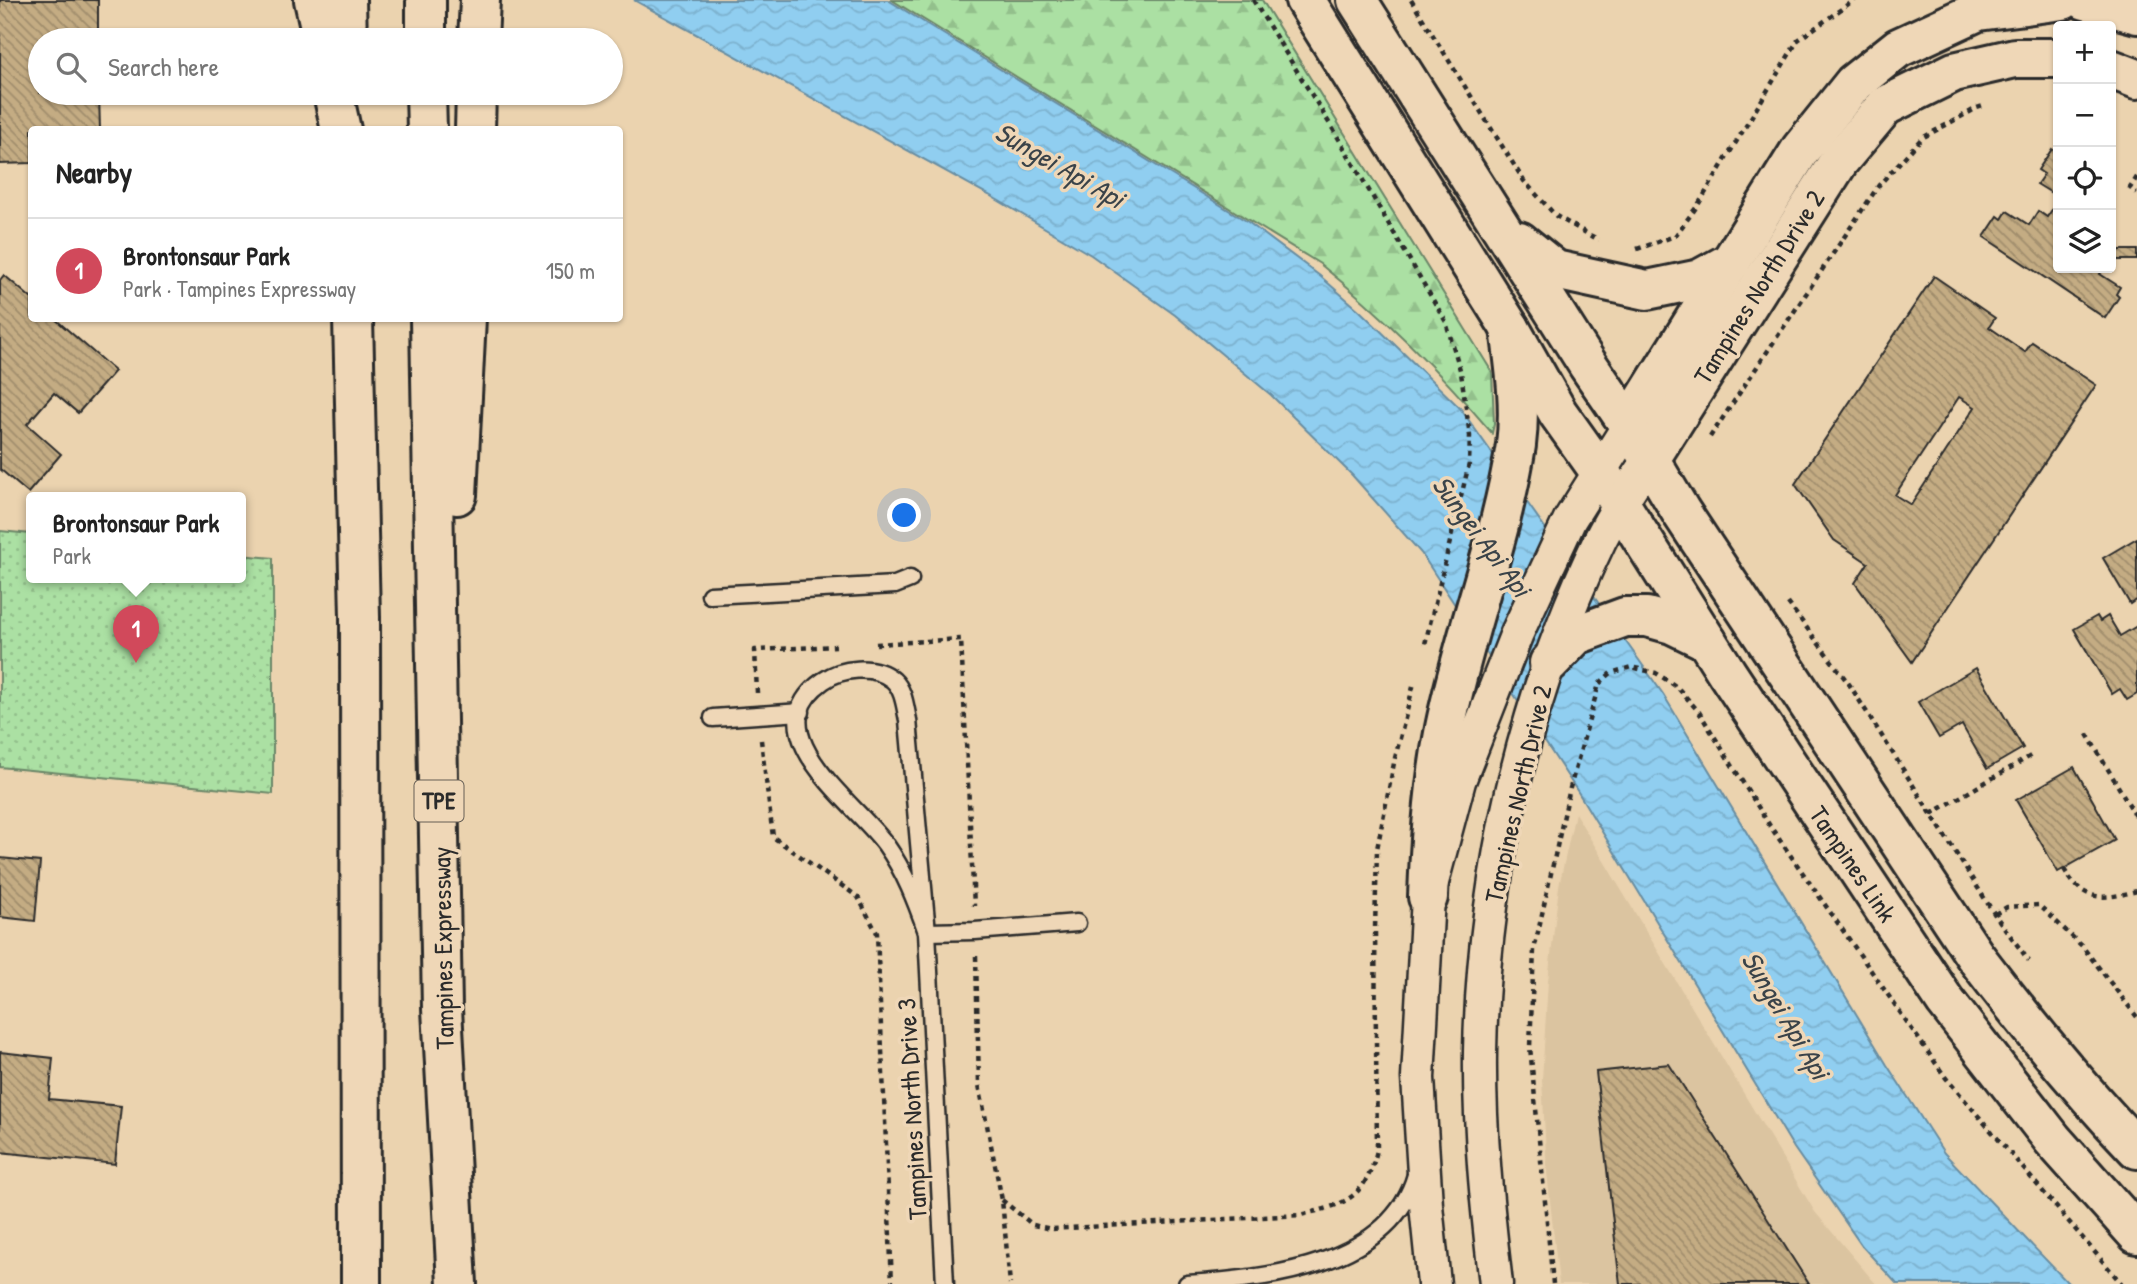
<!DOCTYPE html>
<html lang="en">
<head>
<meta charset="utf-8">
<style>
  :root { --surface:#fff; --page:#f2f2f2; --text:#222; --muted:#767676; --line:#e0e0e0; --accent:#d1495b }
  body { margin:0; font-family:"Patrick Hand",sans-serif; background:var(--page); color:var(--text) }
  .controls { position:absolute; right:21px; top:21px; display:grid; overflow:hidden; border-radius:7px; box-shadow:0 2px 5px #0004 }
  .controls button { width:63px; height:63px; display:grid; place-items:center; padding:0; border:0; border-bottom:2px solid var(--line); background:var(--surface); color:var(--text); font:35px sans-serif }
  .you { position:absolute; left:905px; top:516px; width:24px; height:24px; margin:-18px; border:5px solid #fff; border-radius:50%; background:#1a73e8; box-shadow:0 0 0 10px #1a73e833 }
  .badge { display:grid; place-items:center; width:46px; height:46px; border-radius:50%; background:var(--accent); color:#fff; font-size:23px; font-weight:700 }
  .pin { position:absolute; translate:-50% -58px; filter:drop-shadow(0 2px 4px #0008) }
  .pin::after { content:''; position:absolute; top:37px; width:24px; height:21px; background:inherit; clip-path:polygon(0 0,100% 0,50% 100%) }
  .popup { position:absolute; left:26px; top:492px; width:220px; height:91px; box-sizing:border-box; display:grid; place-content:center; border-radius:7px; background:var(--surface); filter:drop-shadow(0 2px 5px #0005); font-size:23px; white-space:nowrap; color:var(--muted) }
  .popup b { font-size:26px; color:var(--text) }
  .popup::after { content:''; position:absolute; left:50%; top:100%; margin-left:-14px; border:14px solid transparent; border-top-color:var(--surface) }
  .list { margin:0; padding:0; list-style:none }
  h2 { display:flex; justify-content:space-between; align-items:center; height:91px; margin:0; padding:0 28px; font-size:30px }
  h2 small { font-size:23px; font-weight:400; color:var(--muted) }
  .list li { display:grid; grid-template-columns:46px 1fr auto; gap:21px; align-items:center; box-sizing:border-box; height:105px; padding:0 28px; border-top:2px solid var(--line) }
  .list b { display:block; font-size:26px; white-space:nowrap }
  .list p { margin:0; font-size:23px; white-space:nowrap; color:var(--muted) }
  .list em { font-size:23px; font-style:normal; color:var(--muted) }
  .icon { flex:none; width:38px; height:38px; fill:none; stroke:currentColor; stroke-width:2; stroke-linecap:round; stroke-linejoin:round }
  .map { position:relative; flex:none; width:2137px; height:1284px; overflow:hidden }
  .search { position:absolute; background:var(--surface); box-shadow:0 2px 5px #0004; left:28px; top:28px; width:595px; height:77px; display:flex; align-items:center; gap:18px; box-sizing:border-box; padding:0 24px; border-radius:38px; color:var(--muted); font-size:26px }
  .panel { position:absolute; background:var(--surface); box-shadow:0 2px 5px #0004; left:28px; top:126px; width:595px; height:196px; border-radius:7px }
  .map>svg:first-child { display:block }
</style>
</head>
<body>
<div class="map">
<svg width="2137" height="1284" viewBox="0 0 2137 1284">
  <defs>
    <pattern id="forest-firs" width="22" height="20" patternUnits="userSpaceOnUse" patternTransform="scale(1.75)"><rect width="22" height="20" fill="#abe0a3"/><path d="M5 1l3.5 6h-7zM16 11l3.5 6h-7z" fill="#93c08c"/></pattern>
    <pattern id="park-dots" width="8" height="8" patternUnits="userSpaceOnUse" patternTransform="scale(1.75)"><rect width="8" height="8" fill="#abe0a3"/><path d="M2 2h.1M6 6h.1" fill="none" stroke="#93c08c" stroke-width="1.8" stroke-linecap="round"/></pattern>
    <pattern id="water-waves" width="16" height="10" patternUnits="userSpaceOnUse" patternTransform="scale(1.75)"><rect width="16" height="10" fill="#90cef0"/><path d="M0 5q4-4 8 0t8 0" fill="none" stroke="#7cb1ce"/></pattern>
    <pattern id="building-back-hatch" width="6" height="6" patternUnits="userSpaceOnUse" patternTransform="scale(1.75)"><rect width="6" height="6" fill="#c4ac83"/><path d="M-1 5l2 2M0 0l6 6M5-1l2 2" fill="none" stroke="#9f8c6b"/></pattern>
  </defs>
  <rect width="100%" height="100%" fill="#ebd3af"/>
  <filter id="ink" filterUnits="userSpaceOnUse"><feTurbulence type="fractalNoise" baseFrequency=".0143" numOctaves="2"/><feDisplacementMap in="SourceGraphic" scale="14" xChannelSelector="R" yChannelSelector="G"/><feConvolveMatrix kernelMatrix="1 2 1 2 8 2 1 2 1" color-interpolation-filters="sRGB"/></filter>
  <g filter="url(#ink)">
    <polygon fill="#dbc4a0" points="1575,813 1815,1212 1876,1284 1559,1284 1547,1172 1542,1080 1548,981 1559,886"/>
    <path fill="url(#forest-firs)" stroke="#6b8667" stroke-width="2" d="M892,0H1262L1492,372L1494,424L1492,433C1440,372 1383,315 1320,264Z"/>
    <polygon fill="url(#park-dots)" stroke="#6b8667" stroke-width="2" points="0,531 31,534 31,577 241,577 241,555 273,558 273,794 0,767"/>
    <polygon fill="url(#water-waves)" stroke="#688da1" stroke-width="2" points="634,0 888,0 1248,222 1320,276 1360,311 1460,408 1663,694 1887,1065 1944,1153 2069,1284 1897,1284 1862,1246 1794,1148 1578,792 1421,553 1352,475 1271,395 1175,315 1091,255 989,195"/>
    <g fill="url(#building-back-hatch)" stroke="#2b2b2b" stroke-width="2" fill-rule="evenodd">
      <polygon points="0,0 98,0 98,40 40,40 40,93 99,93 100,130 32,130 32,163 0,164"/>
      <polygon points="2052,149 2058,153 2058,197 2037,184 2044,174 2038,170"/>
      <polygon points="2058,201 2058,268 2104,268 2100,274 2120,287 2116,294 2119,297 2105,318 1984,237 1998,216 2002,219 2007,211 2029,225 2038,211 2047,217"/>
      <rect x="2111" y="250" width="26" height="10"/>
      <polygon points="4,275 32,299 32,318 54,318 115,371 78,413 54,393 27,424 61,454 28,493 0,469 0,280"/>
      <path d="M1934,276L1995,318L1989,327L2025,352L2032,342L2096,385L1912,662L1855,583L1868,563L1834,540L1795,484ZM1959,397L1975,407L1911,505L1895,495Z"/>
      <polygon points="2137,538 2137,599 2130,604 2103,558"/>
      <polygon points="2097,616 2100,621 2108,616 2120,636 2137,626 2137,694 2127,700 2120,689 2112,694 2074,629"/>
      <polygon points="1976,668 2023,748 1987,769 1962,725 1939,738 1918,702"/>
      <polygon points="2074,767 2115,840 2058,872 2016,800"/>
      <polygon points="0,858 40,862 35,921 0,917"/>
      <polygon points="0,1052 53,1058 49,1099 121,1106 115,1164 0,1152"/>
      <polygon points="1669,1064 1809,1284 1620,1284 1596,1072"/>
    </g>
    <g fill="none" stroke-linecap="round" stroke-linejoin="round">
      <g stroke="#2b2b2b" stroke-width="21">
        <g id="service">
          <polyline points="710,595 895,585 910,579"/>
          <polyline points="713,718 801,712"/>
          <path d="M927,932C916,901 905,872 886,845C857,804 751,732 823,681C841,668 874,664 893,680C904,690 905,707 908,720L927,932L945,1284"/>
          <polyline points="927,932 975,931 1077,923"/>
          <path d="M1187,1284C1267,1279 1390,1266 1416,1175"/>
        </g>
      </g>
      <g stroke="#2b2b2b" stroke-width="37">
        <g id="minor">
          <polyline points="1434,1284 1426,1205 1418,1078 1428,897 1459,781 1517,633 1570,519 1629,425"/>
          <path d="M1496,1284C1487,1207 1479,1129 1480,1052C1483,877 1524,697 1600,540C1614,512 1632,485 1650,459"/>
        </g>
      </g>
      <g stroke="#2b2b2b" stroke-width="44">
        <g id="tertiary">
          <path d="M2063,0L1978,11L1898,48L1854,83L1801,149L1629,425L1681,512L1975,956C2026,1023 2079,1088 2137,1149"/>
          <polyline points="2085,0 2137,14"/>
          <polyline points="2111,69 2137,79"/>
          <polyline points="1650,459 1839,161 1885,106 1954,72 2015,58 2058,58"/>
          <polyline points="1600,472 1727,673 1945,1001 2053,1140 2137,1234"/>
          <polyline points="1549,663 1576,635 1625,617 1647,617 1672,624 1707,641"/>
        </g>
      </g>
      <g stroke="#2b2b2b" stroke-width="44">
        <g id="motorway">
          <polyline points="314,0 323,40"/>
          <polyline points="346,0 347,40"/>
          <polyline points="426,0 426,40"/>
          <polyline points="1305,0 1510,328 1558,413 1600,472"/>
          <polyline points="1357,0 1588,365 1629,425"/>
          <polyline points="478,40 480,0"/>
          <polyline points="333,93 341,130"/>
          <polyline points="426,93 427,130"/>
          <polyline points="475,130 476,93"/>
          <polyline points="1519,241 1555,270 1647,290 1700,279 1731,262"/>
          <polyline points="353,318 360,617 361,1284"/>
          <polyline points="430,318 442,1009 457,1284"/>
          <polyline points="457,495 466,318"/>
          <path d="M1428,897C1430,840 1434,784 1445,728C1464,633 1501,541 1516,445C1521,407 1515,366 1510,328"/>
        </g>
      </g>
      <g stroke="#2b2b2b" stroke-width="4.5" stroke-dasharray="5 5" stroke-linecap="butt">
        <polyline points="1253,0 1336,134 1446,322 1461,373 1470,436 1469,464 1425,644"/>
        <polyline points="1411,0 1524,181 1556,216 1599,240"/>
        <polyline points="2137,177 2130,188 2137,193"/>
        <polyline points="1637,249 1675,236 1698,205 1798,40 1854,0"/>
        <polyline points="1710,437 1879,185 1922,138 1977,108 1986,105"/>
        <polyline points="1788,603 1849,684 1995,915 2029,961"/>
        <polyline points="876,644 961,639 974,906"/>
        <polyline points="757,693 755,650 836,646"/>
        <polyline points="2087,734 2137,818"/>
        <polyline points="761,740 773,837 858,897 877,933 892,1284"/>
        <polyline points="1931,814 2034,754"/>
        <path d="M2064,869C2083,902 2102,900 2137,891"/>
        <polyline points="1995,914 2007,907 2039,905 2082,946 2137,1017"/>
        <polyline points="976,956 979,1085 1002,1200 1010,1284"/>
        <path d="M1002,1200L1033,1225L1051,1229L1300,1215C1345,1205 1366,1198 1377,1150L1375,929L1377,849L1395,758L1414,683"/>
        <polyline points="1553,1284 1530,1047 1534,950 1570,788 1599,684 1611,673 1631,667 1656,673 1677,687 1699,712 1770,826 1946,1078 2122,1284"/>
      </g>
      <use href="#service" stroke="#efd7b7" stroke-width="16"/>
      <use href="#minor" stroke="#efd7b7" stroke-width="32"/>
      <use href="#tertiary" stroke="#efd7b7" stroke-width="38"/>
      <use href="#motorway" stroke="#efd7b7" stroke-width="38"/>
    </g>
  </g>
  <g text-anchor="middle" stroke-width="7" stroke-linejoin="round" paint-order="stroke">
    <rect fill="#efd7b7" stroke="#665f55" stroke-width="2" x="414.5" y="780.5" width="49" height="41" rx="5"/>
    <g font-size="24" font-weight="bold" fill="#2b2b2b">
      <text x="439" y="809">TPE</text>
    </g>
    <g font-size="26" fill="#2b2b2b" stroke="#efd7b7">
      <text transform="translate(1759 287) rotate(-58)" y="9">Tampines North Drive 2</text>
      <text transform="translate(1518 794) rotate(-77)" y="9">Tampines North Drive 2</text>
      <text transform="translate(1853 864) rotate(56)" y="9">Tampines Link</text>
      <text transform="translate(443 948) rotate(-91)" y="9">Tampines Expressway</text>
      <text transform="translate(912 1109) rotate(-93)" y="9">Tampines North Drive 3</text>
    </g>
    <g font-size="28" font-style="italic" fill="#3a4349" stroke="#efd7b7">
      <text transform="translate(1060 165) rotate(30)" y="10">Sungei Api Api</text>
      <text transform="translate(1482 536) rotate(53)" y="10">Sungei Api Api</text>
      <text transform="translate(1786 1015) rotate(59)" y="10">Sungei Api Api</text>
    </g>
  </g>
</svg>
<div class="controls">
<button>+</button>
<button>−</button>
<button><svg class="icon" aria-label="locate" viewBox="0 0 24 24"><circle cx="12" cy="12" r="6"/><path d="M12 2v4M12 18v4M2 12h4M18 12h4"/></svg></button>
<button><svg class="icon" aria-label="layers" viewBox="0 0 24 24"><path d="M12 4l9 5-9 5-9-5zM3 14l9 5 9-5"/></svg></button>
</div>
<div class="you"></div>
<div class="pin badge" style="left:136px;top:663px">1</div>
<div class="popup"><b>Brontonsaur Park</b>Park</div>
<div class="search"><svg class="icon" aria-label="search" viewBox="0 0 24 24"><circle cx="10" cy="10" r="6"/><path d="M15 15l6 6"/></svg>Search here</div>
<section class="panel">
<h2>Nearby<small></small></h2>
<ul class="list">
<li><span class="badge">1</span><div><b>Brontonsaur Park</b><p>Park · Tampines Expressway</p></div><em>150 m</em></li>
</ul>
</section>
</div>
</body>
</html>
